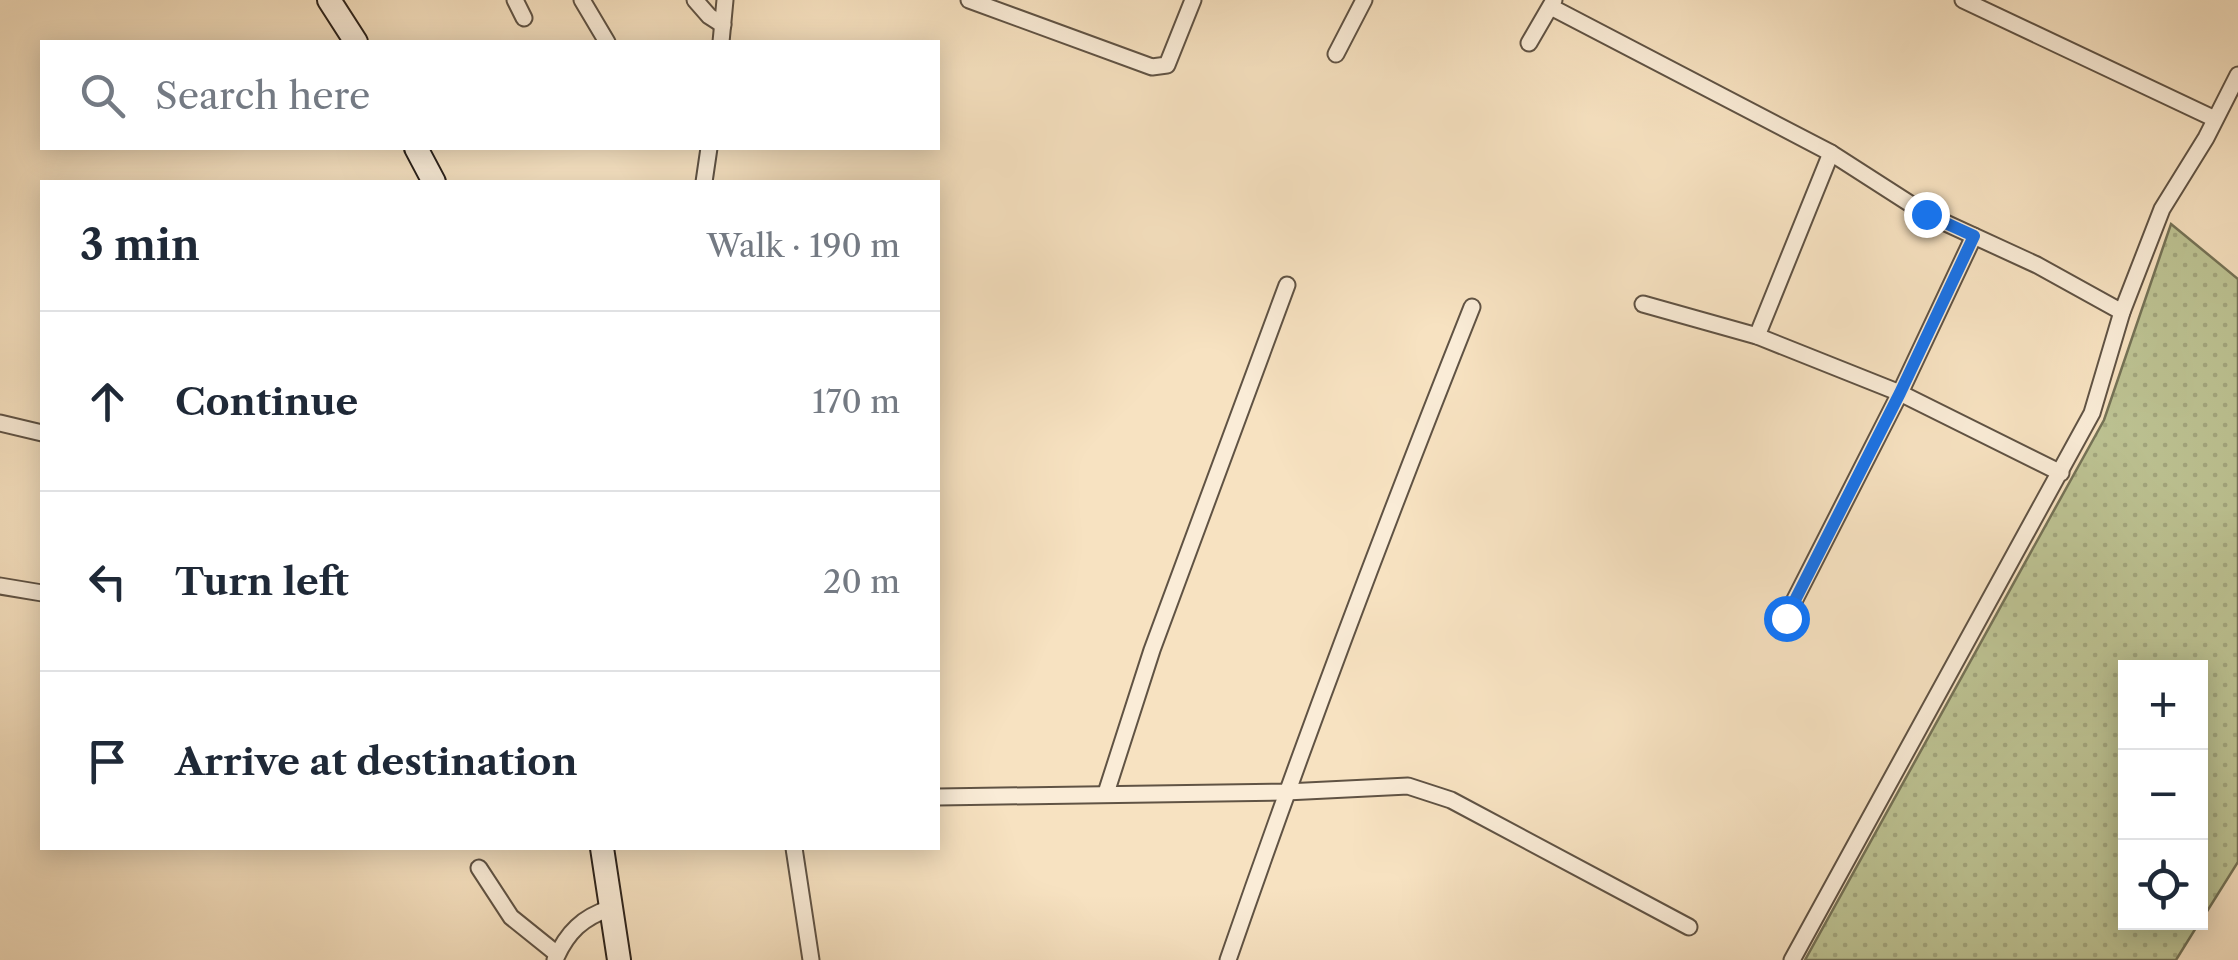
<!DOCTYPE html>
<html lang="en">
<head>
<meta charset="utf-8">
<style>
  :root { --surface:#fff; --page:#f6f6f7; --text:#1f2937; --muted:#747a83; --line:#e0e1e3 }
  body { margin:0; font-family:"Libre Caslon Text",serif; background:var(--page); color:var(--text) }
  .controls { position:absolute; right:30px; bottom:30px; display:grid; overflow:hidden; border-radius:0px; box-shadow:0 5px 25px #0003 }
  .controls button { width:90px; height:90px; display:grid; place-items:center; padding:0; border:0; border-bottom:2px solid var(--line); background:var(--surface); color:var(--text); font:50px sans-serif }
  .stop { position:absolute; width:30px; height:30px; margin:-22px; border:8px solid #1a73e8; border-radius:50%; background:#fff }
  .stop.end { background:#1a73e8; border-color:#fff; box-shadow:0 2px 10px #0008 }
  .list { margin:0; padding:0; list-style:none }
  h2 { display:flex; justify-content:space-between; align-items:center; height:130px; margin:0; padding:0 40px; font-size:42px }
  h2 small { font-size:32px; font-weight:400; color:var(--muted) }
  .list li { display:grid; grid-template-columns:65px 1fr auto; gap:30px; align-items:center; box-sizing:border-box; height:180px; padding:0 40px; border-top:2px solid var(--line) }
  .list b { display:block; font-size:38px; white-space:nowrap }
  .list em { font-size:32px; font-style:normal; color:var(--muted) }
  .icon { flex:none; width:55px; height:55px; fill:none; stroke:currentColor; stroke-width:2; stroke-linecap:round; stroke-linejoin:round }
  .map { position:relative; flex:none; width:2238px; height:960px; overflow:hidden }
  .search { position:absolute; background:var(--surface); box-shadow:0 5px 25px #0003; left:40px; top:40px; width:900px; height:110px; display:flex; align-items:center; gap:25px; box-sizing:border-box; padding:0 35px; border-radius:0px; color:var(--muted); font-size:38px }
  .panel { position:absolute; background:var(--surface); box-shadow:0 5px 25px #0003; left:40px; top:180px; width:900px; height:670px; border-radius:0px }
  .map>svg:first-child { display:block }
</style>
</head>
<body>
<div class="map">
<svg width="2238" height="960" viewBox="0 0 2238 960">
  <defs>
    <pattern id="grass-dots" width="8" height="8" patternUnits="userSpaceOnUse" patternTransform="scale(2.5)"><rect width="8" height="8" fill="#bdc393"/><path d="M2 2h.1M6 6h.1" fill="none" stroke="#a3a77e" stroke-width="1.8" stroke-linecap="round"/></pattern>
  </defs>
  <rect width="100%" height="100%" fill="#f7e2c1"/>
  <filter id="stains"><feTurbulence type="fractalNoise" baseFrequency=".002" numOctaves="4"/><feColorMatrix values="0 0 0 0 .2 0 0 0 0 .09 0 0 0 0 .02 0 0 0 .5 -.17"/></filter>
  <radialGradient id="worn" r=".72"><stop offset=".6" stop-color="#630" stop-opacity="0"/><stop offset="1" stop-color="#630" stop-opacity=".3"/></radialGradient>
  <polygon fill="url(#grass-dots)" stroke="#757357" stroke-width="2.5" points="2171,224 2238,279 2238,862 2201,921 2200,668 2126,668 2126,922 2199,923 2176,960 1805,960 2104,420"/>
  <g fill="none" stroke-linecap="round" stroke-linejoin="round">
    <g stroke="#605344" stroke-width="19">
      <g id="street">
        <polyline points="515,0 524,18"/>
        <polyline points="582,0 607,42"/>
        <polyline points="695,0 709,16 723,25"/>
        <polyline points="969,0 1152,67 1167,65 1193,0"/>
        <polyline points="1963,0 2215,119"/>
        <polyline points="1551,7 1831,153 1926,214 2037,265 2122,312"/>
        <polyline points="721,42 725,0"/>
        <polyline points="1529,43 1554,0"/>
        <polyline points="1336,54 1364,0"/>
        <polyline points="704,182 709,148"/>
        <polyline points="1643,304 1757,336 1900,393 2061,473"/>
        <polyline points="1757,336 1831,153"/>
        <polyline points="0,423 42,433"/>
        <polyline points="0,586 42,593"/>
        <polyline points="1786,617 1900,393 1974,236"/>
        <polyline points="1106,793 1152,650 1287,285"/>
        <polyline points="938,797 1286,792 1408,786 1451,800 1689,927"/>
        <polyline points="794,848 811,960"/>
        <polyline points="479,868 511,917 557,954"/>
        <path d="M555,960C567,932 583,917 611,908"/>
        <path d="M1228,960C1304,740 1386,523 1472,307"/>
        <polyline points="1792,960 2092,413 2122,312 2162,209 2206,138 2238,75"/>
      </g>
    </g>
    <g stroke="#2d231b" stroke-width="26">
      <g id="secondary">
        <polyline points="329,0 356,42"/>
        <polyline points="416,148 434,182"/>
        <polyline points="602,848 619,960"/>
      </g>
    </g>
    <use href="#street" stroke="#faecd7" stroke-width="15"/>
    <use href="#secondary" stroke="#faecd7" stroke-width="22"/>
  </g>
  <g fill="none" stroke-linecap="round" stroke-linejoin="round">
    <polyline stroke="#1a73e8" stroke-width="12" points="1786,618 1900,393 1974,236 1926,214"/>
  </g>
  <rect width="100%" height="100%" filter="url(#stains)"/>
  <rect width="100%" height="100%" fill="url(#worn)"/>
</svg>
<div class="controls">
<button>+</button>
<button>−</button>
<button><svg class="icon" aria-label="locate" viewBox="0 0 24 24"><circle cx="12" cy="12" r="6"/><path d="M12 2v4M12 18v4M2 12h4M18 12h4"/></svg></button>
</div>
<div class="stop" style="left:1786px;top:618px"></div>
<div class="stop end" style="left:1926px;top:214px"></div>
<div class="search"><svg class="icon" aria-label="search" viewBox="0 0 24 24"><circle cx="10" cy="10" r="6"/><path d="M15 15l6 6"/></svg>Search here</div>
<section class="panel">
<h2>3 min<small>Walk · 190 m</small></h2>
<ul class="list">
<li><svg class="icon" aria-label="ahead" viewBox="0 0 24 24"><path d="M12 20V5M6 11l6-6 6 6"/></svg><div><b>Continue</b></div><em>170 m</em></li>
<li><svg class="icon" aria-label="left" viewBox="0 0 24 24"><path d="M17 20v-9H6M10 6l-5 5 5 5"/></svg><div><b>Turn left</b></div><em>20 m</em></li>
<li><svg class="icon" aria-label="arrive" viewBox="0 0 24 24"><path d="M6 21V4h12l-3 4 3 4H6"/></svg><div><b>Arrive at destination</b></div></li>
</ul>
</section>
</div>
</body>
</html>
